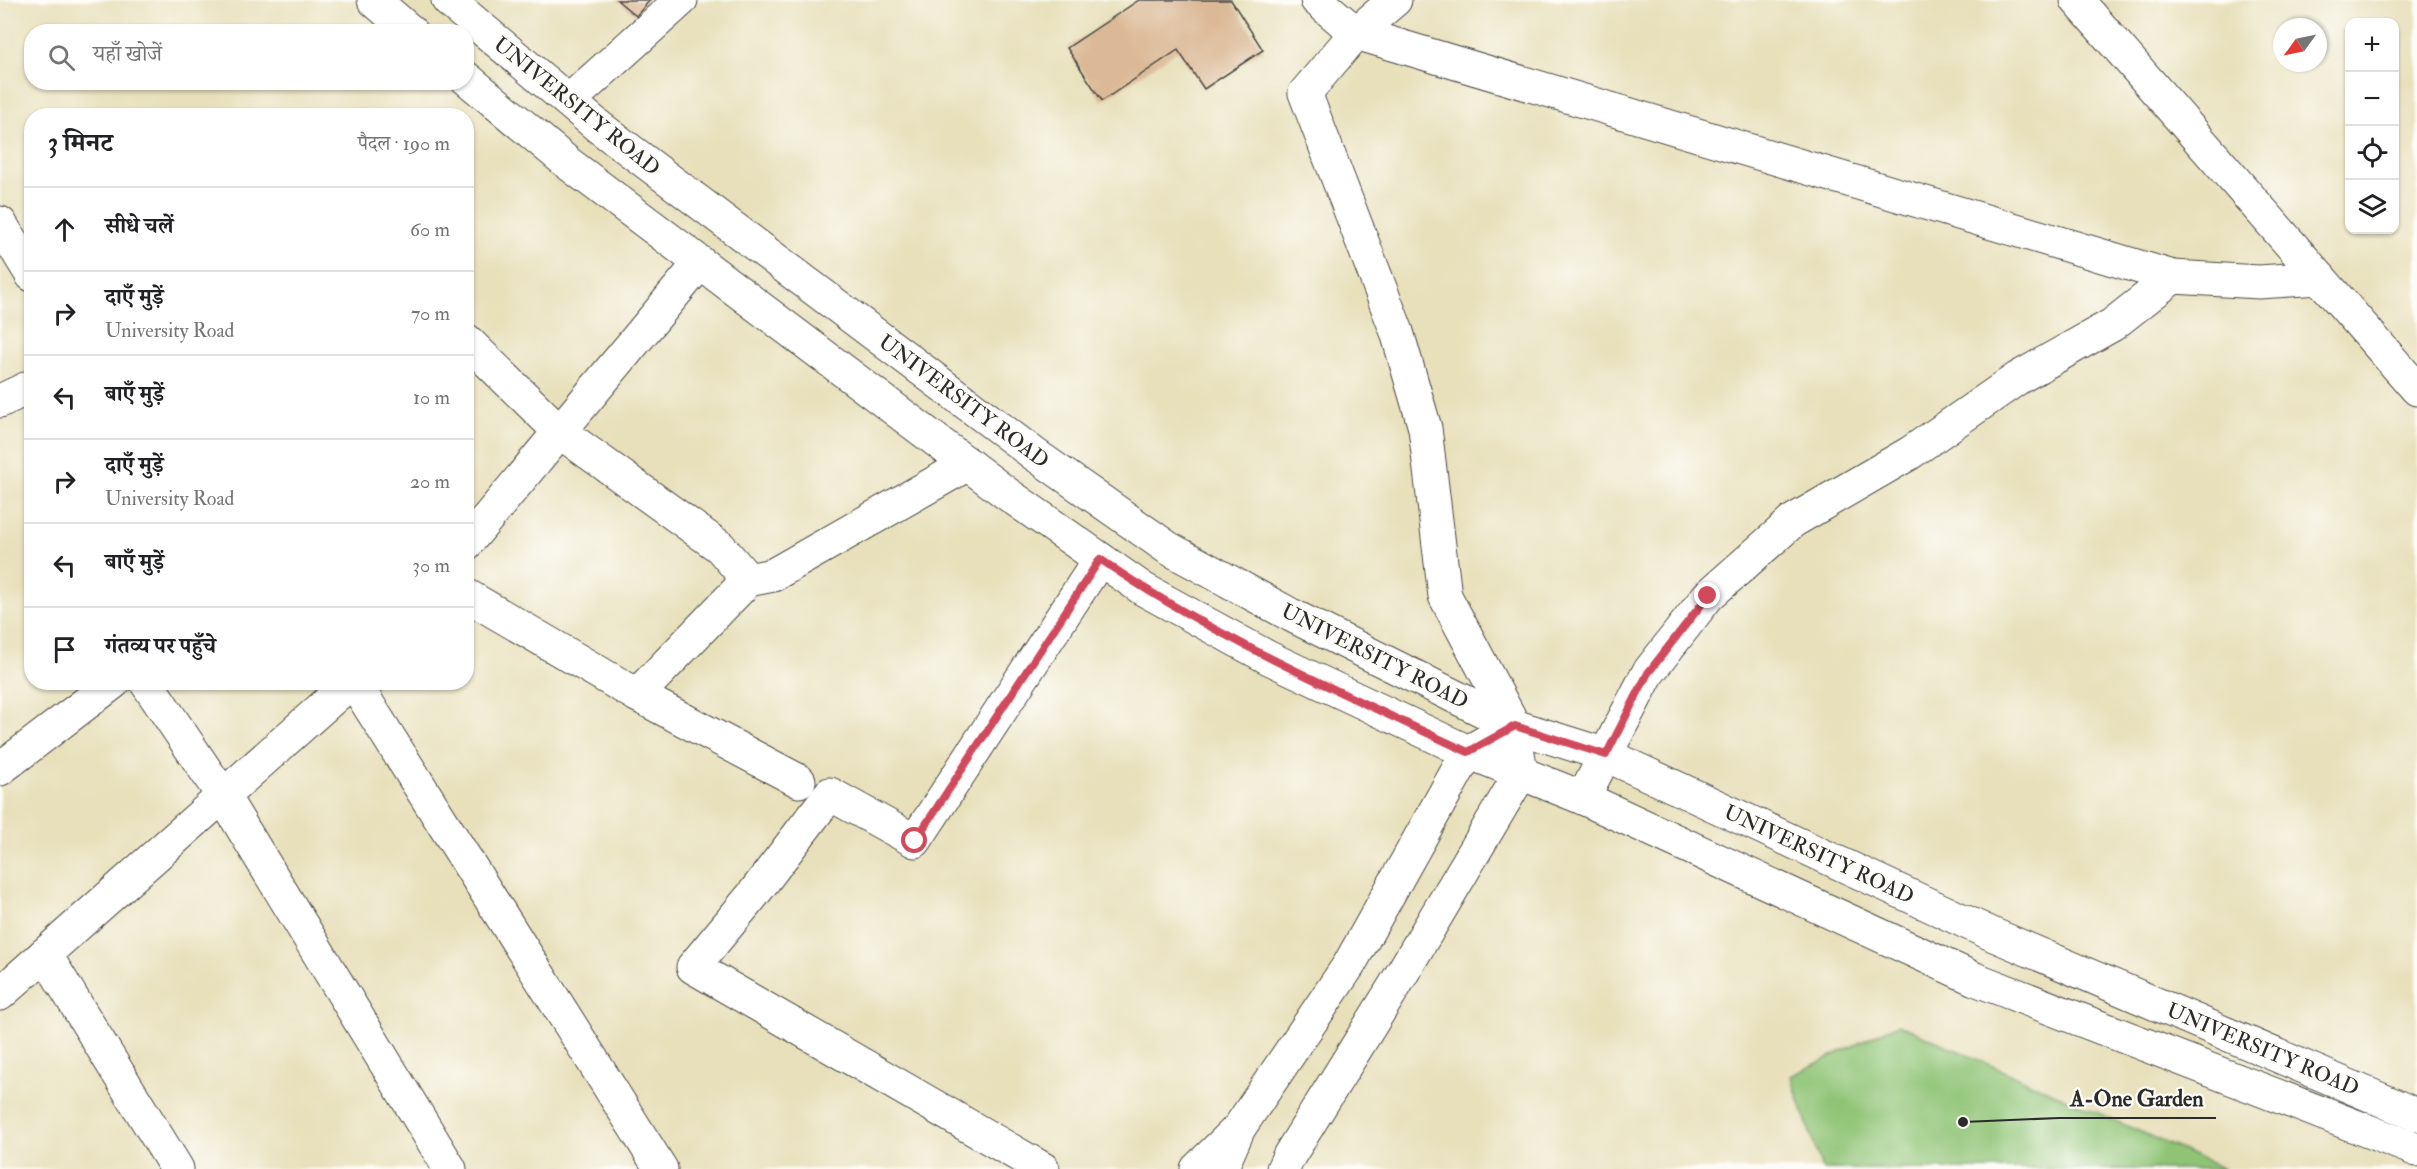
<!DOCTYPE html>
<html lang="hi">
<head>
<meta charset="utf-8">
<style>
  :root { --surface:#fff; --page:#f2f2f2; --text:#202124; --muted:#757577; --line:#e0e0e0 }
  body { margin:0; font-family:"IM FELL Double Pica","Noto Serif Devanagari",serif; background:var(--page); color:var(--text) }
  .controls { position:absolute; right:18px; top:18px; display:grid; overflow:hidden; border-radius:12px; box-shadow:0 2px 4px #0004 }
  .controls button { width:54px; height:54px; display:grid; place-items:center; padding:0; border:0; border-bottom:2px solid var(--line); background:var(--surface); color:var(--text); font:30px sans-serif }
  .compass { position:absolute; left:2273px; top:18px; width:54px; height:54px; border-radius:50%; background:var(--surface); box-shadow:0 2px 4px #0004; rotate:237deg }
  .stop { position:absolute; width:18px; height:18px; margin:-14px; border:4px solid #d1495b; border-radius:50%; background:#fff }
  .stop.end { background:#d1495b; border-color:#fff; box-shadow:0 2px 6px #0008 }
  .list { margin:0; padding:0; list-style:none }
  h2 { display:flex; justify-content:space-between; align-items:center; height:78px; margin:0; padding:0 24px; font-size:26px }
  h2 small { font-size:20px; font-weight:400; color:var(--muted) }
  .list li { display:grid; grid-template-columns:39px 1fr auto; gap:18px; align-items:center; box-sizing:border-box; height:84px; padding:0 24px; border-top:2px solid var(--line) }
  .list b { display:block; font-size:22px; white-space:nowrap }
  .list p { margin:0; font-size:20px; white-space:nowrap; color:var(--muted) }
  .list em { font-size:20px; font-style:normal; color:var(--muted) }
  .icon { flex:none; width:33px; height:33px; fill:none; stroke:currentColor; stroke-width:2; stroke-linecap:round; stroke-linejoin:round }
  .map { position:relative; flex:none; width:2417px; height:1169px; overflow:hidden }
  .search { position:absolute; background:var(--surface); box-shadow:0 2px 4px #0004; left:24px; top:24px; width:450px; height:66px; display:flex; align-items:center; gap:15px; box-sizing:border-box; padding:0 21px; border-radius:24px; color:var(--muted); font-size:22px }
  .panel { position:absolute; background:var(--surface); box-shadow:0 2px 4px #0004; left:24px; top:108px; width:450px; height:582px; border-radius:24px }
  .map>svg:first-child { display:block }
</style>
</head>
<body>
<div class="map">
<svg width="2417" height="1169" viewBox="0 0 2417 1169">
  <rect width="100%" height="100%" fill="#fdfcf7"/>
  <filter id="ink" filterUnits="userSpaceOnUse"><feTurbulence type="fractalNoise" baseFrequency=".0167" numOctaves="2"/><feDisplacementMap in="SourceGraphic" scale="12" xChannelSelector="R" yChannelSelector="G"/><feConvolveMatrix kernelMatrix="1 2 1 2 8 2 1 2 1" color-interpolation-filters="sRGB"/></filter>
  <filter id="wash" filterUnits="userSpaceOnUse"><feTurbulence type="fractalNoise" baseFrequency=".008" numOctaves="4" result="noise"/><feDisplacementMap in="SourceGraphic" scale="24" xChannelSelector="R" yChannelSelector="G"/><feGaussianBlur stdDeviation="1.35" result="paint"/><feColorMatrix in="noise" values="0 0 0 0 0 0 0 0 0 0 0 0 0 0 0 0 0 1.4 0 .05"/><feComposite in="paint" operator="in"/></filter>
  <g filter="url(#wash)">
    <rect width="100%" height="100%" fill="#e8e0bb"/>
    <polygon fill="#8fc476" stroke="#5d7850" stroke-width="1.5" points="1898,1024 2224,1169 1822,1169 1791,1076"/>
    <g id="blocks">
      <g fill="#dbb996">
        <polygon points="617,0 650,0 636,16"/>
        <polygon points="1139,0 1231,0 1263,50 1204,89 1178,50 1102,101 1067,48"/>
      </g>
    </g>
  </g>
  <g filter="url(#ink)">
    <use href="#blocks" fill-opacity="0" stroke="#474641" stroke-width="1.5"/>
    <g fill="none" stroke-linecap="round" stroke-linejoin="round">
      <g stroke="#474641" stroke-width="35">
        <g id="minor">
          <polyline points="374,0 411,32"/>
          <polyline points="448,0 599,127 1034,454 1168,548 1291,615 1514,726 1606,755 1994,935 2417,1115"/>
          <polyline points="1317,0 1356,33 2173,277"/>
          <polyline points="1395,0 1356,33 1305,93 1397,332 1425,428 1445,596 1514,726"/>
          <polyline points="2077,0 2417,389"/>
          <polyline points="466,78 569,164 1006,493 1143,589 1269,658 1468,752 1583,798 1975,979 2417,1150"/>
          <polyline points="569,101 681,0"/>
          <polyline points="0,223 32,275"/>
          <polyline points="466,340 560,432 720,547 748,580"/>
          <polyline points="0,401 32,386"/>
          <polyline points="466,544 700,263"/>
          <polyline points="466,595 637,695 799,781"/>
          <polyline points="146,682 223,796 450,1169"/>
          <polyline points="354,682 661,1169"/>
          <polyline points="637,695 748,580 773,575 968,464"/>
          <polyline points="0,769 114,682"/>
          <polyline points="1583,798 1648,673 1708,596 1793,521 1910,453 2018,378 2112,325 2173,277 2259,282 2320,278"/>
          <polyline points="45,954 177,1169"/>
          <polyline points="0,994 351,682"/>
          <polyline points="1043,1169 693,967 752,896 830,794 915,841 1100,559"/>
          <polyline points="1197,1169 1239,1128"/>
        </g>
      </g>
      <g stroke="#474641" stroke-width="35">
        <polyline id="major" points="1221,1169 1239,1128 1349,965 1468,752 1514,726 1521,773 1394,987 1289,1156 1283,1169"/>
      </g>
      <use href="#minor" stroke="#fff" stroke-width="33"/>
      <use href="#major" stroke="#fff" stroke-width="33"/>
    </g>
  </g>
  <g fill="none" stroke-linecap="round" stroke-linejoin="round" filter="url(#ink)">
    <path stroke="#d1495b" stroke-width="8" d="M915,841L1100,559C1214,638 1343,693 1468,752L1515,726L1606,755L1648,673L1708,596"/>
  </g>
  <g text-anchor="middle" stroke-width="4.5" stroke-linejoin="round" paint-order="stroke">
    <g font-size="21" fill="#2b2b2b" stroke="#fdfcf7">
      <text transform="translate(577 106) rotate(39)" y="7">UNIVERSITY ROAD</text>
      <text transform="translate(964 401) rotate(37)" y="7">UNIVERSITY ROAD</text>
      <text transform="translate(1375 656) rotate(27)" y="7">UNIVERSITY ROAD</text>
      <text transform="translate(1819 854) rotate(25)" y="7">UNIVERSITY ROAD</text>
      <text transform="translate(2263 1049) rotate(23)" y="7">UNIVERSITY ROAD</text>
    </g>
  </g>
  <path fill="none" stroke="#2b2b2b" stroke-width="2" d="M1963 1122L2059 1118H2216"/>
  <circle fill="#2b2b2b" stroke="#fdfcf7" stroke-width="2" cx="1963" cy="1122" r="6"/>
  <g font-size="22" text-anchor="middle" font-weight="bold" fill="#2b2b2b" stroke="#fdfcf7" stroke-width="4.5" stroke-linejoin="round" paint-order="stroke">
    <text x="2137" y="1106">A-One Garden</text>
  </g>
</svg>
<div class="controls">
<button>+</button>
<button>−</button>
<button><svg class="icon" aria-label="locate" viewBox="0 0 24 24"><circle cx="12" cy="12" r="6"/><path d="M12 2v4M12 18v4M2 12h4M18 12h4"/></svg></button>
<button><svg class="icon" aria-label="layers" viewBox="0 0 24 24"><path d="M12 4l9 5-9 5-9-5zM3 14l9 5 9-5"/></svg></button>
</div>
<svg class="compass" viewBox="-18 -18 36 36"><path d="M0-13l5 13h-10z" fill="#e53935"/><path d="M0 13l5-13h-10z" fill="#757577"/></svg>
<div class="stop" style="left:915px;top:841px"></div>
<div class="stop end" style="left:1708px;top:596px"></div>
<div class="search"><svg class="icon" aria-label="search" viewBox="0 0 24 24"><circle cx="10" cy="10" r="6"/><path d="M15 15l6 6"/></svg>यहाँ खोजें</div>
<section class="panel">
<h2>3 मिनट<small>पैदल · 190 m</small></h2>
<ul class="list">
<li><svg class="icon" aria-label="ahead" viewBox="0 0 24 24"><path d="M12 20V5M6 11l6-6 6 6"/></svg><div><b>सीधे चलें</b></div><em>60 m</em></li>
<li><svg class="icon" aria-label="right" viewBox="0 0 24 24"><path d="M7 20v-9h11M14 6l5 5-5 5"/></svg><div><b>दाएँ मुड़ें</b><p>University Road</p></div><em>70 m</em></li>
<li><svg class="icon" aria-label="left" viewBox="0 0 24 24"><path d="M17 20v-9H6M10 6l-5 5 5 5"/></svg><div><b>बाएँ मुड़ें</b></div><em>10 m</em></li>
<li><svg class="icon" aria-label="right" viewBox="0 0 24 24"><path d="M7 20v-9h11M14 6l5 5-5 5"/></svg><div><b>दाएँ मुड़ें</b><p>University Road</p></div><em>20 m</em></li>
<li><svg class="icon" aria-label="left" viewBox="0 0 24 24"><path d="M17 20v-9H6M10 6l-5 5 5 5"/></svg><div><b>बाएँ मुड़ें</b></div><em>30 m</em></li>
<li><svg class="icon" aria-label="arrive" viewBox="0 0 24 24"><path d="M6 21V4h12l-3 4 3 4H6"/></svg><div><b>गंतव्य पर पहुँचे</b></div></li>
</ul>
</section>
</div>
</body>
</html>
